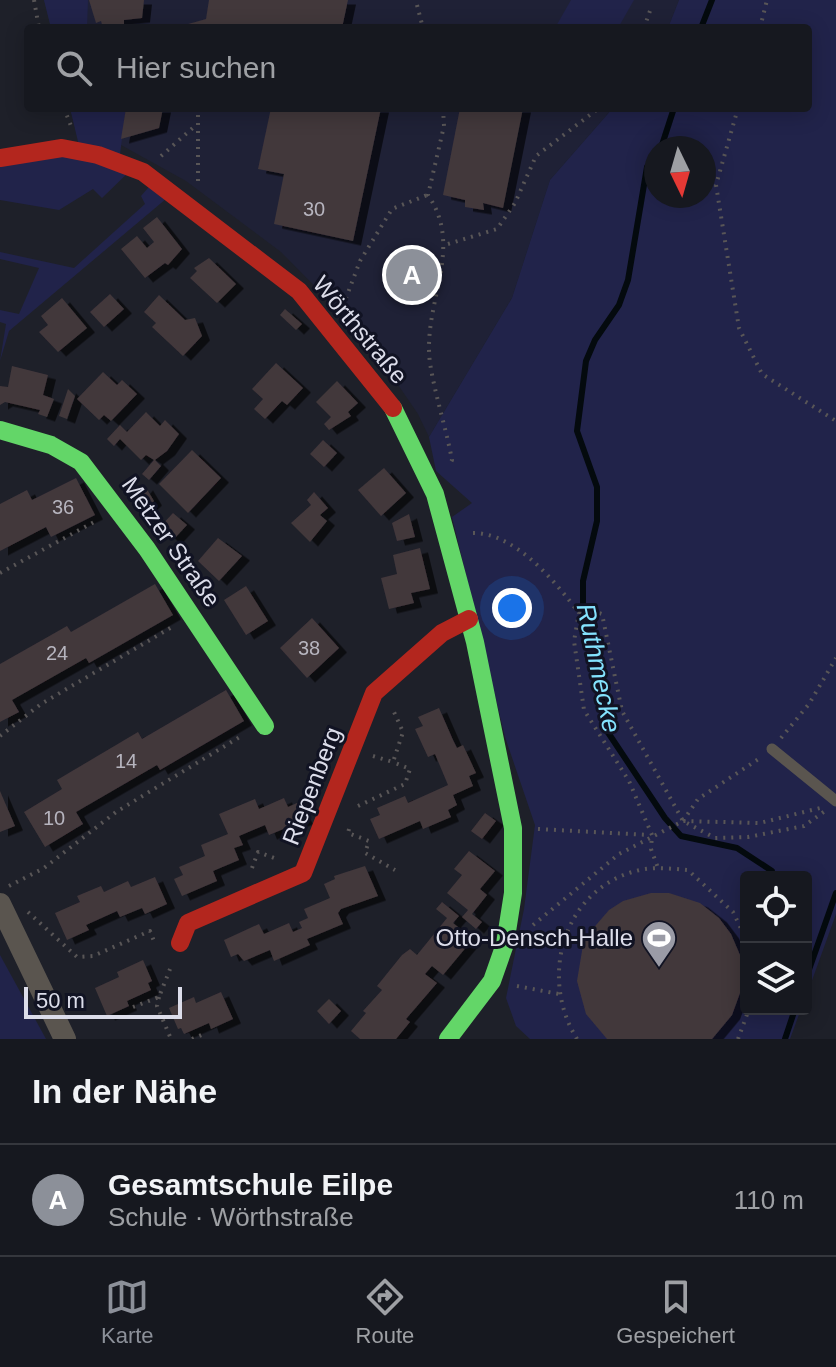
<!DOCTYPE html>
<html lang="de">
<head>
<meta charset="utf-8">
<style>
  :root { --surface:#16181f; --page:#1f2128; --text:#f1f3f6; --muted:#9ea0a4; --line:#35373d; --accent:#8c9099 }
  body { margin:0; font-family:Helvetica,sans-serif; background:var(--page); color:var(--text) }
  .controls { position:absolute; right:24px; bottom:24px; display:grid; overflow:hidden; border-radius:8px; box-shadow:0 4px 20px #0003 }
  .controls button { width:72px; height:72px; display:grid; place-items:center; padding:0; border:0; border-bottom:2px solid var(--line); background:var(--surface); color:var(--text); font:40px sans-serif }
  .compass { position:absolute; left:644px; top:136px; width:72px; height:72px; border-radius:50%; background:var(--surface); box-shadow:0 4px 20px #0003; rotate:175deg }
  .scale { position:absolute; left:24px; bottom:20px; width:158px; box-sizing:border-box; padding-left:8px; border:4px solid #dcddea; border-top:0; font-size:22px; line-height:28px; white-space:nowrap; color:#dcddea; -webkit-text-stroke:6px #111323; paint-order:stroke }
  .you { position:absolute; left:512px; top:608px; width:28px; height:28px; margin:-20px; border:6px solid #fff; border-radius:50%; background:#1a73e8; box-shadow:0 0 0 12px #1a73e833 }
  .badge { display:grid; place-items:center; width:52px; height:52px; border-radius:50%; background:var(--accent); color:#fff; font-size:26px; font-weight:700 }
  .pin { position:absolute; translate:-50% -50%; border:4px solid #fff; box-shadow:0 2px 8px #0006 }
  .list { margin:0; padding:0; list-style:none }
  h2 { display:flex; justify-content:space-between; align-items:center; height:104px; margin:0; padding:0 32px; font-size:34px }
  h2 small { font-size:26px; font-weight:400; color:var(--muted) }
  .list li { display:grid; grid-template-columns:52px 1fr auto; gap:24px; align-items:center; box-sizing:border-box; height:112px; padding:0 32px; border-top:2px solid var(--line) }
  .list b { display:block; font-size:30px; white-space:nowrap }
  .list p { margin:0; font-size:26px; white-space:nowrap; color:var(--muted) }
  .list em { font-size:26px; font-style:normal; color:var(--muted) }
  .icon { flex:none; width:44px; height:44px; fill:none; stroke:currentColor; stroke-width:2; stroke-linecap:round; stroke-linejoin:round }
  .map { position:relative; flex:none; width:836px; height:1039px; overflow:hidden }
  .search { position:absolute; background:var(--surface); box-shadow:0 4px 20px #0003; left:24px; right:24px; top:24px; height:88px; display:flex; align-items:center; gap:20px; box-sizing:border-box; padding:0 28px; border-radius:8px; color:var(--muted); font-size:30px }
  .sheet { height:216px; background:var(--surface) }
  nav { display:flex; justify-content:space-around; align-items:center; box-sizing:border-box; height:112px; border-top:2px solid var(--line); background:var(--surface); font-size:22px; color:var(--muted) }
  nav a { display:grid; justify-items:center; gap:4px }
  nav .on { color:var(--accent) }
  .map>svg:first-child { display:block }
</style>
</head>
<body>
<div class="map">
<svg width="836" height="1039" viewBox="0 0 836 1039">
  <defs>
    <filter id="shadow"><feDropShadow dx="8" dy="4.5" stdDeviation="0" flood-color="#0009"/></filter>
  </defs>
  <rect width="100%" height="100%" fill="#1e2029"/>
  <g fill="#1f2136">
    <polygon points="44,0 679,0 668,28 51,28"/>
    <polygon points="70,108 613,108 550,180 512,298 429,437 418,414 366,338 281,252 186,181 121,145 81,151"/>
  </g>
  <g fill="#21234a" fill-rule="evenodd">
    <polygon points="44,0 88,0 87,28 51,28"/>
    <polygon points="571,0 634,0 618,28 555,28"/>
    <path d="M679,0H836V914L806,997V877H746V1009H801L790,1039H530L516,1026L506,998L524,909L535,825L505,737L452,517L472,503L436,471L429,437L512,298L550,180L613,108H808V28H668ZM656,148H704V196H656Z"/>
    <polygon points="70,108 126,108 119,162 134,167 102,198 93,189 59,210 0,200 0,158 80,150"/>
    <polygon points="155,180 173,193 9,331 0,361 6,324 0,322 0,310 19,314 39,268 0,259 0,252 74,268 145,204 141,196"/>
    <polygon points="0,955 46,1039 0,1039"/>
  </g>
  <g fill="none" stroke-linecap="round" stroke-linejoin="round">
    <g stroke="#040a0e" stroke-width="6">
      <polyline points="701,28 712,0"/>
      <polyline points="661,148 674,108"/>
      <polyline points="656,156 647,167 628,280 619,305 595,340 586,361 577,431 597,487 597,521 583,581 583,607 597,642 602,667 603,720 607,731 665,818 681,836 737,848 772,871 772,877"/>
      <polyline points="806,978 836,893"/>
      <polyline points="785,1039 795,1009"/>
    </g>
  </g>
  <g fill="#42373b" filter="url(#shadow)">
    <polygon points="89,0 144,0 142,18 124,20 124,28 103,28 101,21 96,23"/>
    <polygon points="209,0 348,0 342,28 174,28 206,19"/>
    <polygon points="126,108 163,108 159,128 121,139"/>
    <polygon points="271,108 381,108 353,241 274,224 284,174 258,169"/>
    <polygon points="460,108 523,108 503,208 483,203 484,210 465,207 465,200 443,195"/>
    <polygon points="157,217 182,249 168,265 165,263 145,278 121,249 137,236 147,248 154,242 143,228"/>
    <polygon points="209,258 236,284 217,303 190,278 197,271 194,268"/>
    <polygon points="110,294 124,309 104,327 90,312"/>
    <polygon points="159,295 185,320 195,318 202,336 183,356 152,327 156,323 144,312"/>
    <polygon points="62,298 87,328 58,352 39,332 48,325 41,316"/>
    <polygon points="285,309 302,324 296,330 280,315"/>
    <polygon points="276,363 303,388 287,405 282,401 265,419 254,409 263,399 252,389"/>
    <polygon points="12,366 48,375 43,395 54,399 47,417 38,414 40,410 5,402 0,405 0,386 8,387"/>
    <polygon points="103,372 117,385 122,380 137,394 111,421 104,415 99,420 77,399"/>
    <polygon points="337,381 358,403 348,412 351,416 329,430 324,424 331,417 316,402"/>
    <polygon points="68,389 75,396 67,419 59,416"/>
    <polygon points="146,412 160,426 165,420 179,434 167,451 155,460 161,466 149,480 142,474 154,460 146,455 141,460 120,439 114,446 107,439 120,425 127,432"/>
    <polygon points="323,440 337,453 324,467 310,454"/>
    <polygon points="192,450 221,478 188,513 159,484"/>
    <polygon points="384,468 406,493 381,516 358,490"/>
    <polygon points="76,478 95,515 51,537 46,527 0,551 0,504 27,490 32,500"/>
    <polygon points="145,486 154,501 147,508 138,494"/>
    <polygon points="314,492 328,508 320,515 327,521 310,542 291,523 311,505 307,500"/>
    <polygon points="173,513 187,525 173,540 160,527"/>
    <polygon points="409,514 415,537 397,541 392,523"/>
    <polygon points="218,538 242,556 219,581 198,561"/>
    <polygon points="420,548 430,589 411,593 414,603 389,609 381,578 397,574 393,555"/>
    <polygon points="155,584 173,615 89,663 86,658 12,700 19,712 0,722 0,664 67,626 71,632"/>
    <polygon points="246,586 268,621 246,635 224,600"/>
    <polygon points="312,618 339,648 307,678 280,648"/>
    <polygon points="226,690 244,721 160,770 157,765 76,812 83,824 45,847 24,812 62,789 57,780 138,732 142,739"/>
    <polygon points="439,708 453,740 457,748 463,745 476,773 469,776 473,786 453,795 457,805 448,810 451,817 423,829 420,821 379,839 370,819 380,815 377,808 405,796 408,803 448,785 435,754 428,757 415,729 423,726 418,717"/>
    <polygon points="0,791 15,826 0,832"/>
    <polygon points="284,798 288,807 297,803 305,820 269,835 265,825 239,836 243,845 234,848 239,860 213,871 217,881 182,896 174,879 183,875 179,867 205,856 201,845 228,834 219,814 255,799 259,809"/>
    <polygon points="485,813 496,821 482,839 471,831"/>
    <polygon points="469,851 495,871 480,889 487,895 472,914 482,922 476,929 462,917 468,910 447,893 462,875 454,869"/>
    <polygon points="365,866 378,896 341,909 338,913 343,924 307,939 310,945 274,961 270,950 244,961 238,954 231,957 224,940 259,924 264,934 289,923 293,932 302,928 299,922 308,918 304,909 330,898 324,884 335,879 334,876"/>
    <polygon points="155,877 167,904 145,914 142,908 120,917 117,911 86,925 89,930 67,940 55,913 80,902 77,896 101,886 104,892 128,881 131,887"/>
    <polygon points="651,893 669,893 700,903 719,918 731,934 740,955 740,993 732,1015 712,1039 607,1039 586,1014 577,981 584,939 609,910 623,901"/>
    <polygon points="442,902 459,916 453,923 473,939 443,975 432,966 425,974 437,983 406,1019 410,1022 396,1039 360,1039 351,1031 366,1013 363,1011 382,990 377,986 402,955 410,949 417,955 447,918 436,909"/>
    <polygon points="143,960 152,981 148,983 151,990 127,1001 129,1006 107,1016 95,988 119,977 117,972"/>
    <polygon points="221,992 233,1019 211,1029 209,1023 184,1034 181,1028 178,1029 169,1008 194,997 196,1003"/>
    <polygon points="329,999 341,1011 329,1024 317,1011"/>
  </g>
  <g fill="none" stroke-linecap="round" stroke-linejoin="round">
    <g stroke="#595657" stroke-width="4" stroke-dasharray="2 6" stroke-linecap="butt">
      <polyline points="34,0 39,28"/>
      <polyline points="417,5 423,28"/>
      <polyline points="644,28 651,8"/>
      <polyline points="760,28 767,0"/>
      <polyline points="64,108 71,126"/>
      <path d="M443,108L444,126L428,195C465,249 422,303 430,363C435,395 446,428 452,460L449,466"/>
      <polyline points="738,108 716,185 739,328 762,374 836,421"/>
      <polyline points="161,156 195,126"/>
      <polyline points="198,181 198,108"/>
      <polyline points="448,244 497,229 515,203 536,156 599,108"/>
      <polyline points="343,306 360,261 392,209 427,195"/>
      <path d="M473,533C515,533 554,580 579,613L574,641L584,710L629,781L652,835L651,849L658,868"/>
      <polyline points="0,573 94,522"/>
      <polyline points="579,612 583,607 602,614 622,711 683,821 715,838 748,837 804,826 825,811"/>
      <polyline points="0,736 41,704 172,627"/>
      <polyline points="781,738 809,704 836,658"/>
      <polyline points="373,756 393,762 403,732 394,712"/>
      <polyline points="358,806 405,784 410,769 393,762"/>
      <polyline points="683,821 698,799 760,758"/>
      <polyline points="349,829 348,833 369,841 365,853 395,870"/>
      <polyline points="538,829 649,835"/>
      <polyline points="252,868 258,852 274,858"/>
      <polyline points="9,886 44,868 116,812 243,735"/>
      <polyline points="28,912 77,957 93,956 150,931 155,944"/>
      <polyline points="533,925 619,854 683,821 760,823 820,808"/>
      <polyline points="517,986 559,994"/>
      <polyline points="159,997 157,1006 171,1039"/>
      <polyline points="133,1007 159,997 172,964"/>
      <polyline points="192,1039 206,1033"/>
      <path d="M577,1039C537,975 565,883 645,869C659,867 674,869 688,870L733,912L746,939"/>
      <polyline points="738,1039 749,1009"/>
    </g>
    <polyline stroke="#5a554f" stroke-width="11" points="772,749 836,801"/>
    <polyline stroke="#5a554f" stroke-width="22" points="0,904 65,1039"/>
    <g stroke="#63d668" stroke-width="18">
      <polyline points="393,408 435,494 475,642 513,828 513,893 505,944 492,981 448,1039"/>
      <polyline points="0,430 51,445 81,462 147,549 265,726"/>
    </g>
    <g stroke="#b3261e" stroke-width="18">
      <polyline points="0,158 62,148 98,155 143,172 299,291 393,408"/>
      <polyline points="180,943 188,923 303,873 374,693 442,633 469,619"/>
    </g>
  </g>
  <defs>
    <g id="stadium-pin" transform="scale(1.8)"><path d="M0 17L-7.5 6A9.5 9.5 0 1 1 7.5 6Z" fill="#9a9ba6" stroke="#111323"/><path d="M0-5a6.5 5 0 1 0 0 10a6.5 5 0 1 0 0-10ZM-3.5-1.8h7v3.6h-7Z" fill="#fff"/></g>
  </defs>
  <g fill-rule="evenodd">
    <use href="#stadium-pin" x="659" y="938"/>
  </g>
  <g text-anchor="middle" stroke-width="6" stroke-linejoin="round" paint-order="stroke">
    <g font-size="20" fill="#b6b4be">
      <text x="314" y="216">30</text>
      <text x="63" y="514">36</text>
      <text x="309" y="655">38</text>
      <text x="57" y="660">24</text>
      <text x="126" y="768">14</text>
      <text x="54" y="825">10</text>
    </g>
    <g font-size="24" fill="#dcddea" stroke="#111323">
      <text transform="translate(360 330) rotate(50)" y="8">Wörthstraße</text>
      <text transform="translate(171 542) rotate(55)" y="8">Metzer Straße</text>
      <text transform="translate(312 786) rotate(-69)" y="8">Riepenberg</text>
    </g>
    <g font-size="24" fill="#dcddea" stroke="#111323" text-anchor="end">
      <text x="633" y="946">Otto-Densch-Halle</text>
    </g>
    <g font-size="26" font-style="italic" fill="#84e3fe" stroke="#111323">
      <text transform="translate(599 668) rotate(78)" y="9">Ruthmecke</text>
    </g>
  </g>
</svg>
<div class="controls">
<button><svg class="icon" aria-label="locate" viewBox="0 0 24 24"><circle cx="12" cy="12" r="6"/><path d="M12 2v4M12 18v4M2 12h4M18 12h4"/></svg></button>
<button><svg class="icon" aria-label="layers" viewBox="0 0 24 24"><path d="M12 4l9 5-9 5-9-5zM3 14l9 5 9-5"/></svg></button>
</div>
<svg class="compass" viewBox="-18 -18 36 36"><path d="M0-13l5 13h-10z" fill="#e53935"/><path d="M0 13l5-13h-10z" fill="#9ea0a4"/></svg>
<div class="scale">50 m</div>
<div class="you"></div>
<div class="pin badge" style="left:412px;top:275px">A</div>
<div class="search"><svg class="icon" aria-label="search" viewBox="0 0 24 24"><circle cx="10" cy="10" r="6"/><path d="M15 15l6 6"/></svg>Hier suchen</div>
</div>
<section class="sheet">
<h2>In der Nähe<small></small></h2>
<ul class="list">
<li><span class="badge">A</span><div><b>Gesamtschule Eilpe</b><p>Schule · Wörthstraße</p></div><em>110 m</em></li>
</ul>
</section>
<nav>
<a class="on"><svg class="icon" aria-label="map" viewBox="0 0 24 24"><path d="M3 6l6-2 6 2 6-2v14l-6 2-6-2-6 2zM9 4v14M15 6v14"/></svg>Karte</a>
<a><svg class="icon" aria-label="directions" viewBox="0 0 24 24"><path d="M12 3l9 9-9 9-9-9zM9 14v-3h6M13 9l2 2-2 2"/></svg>Route</a>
<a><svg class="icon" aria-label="saved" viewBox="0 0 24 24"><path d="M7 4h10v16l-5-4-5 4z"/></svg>Gespeichert</a>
</nav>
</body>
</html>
